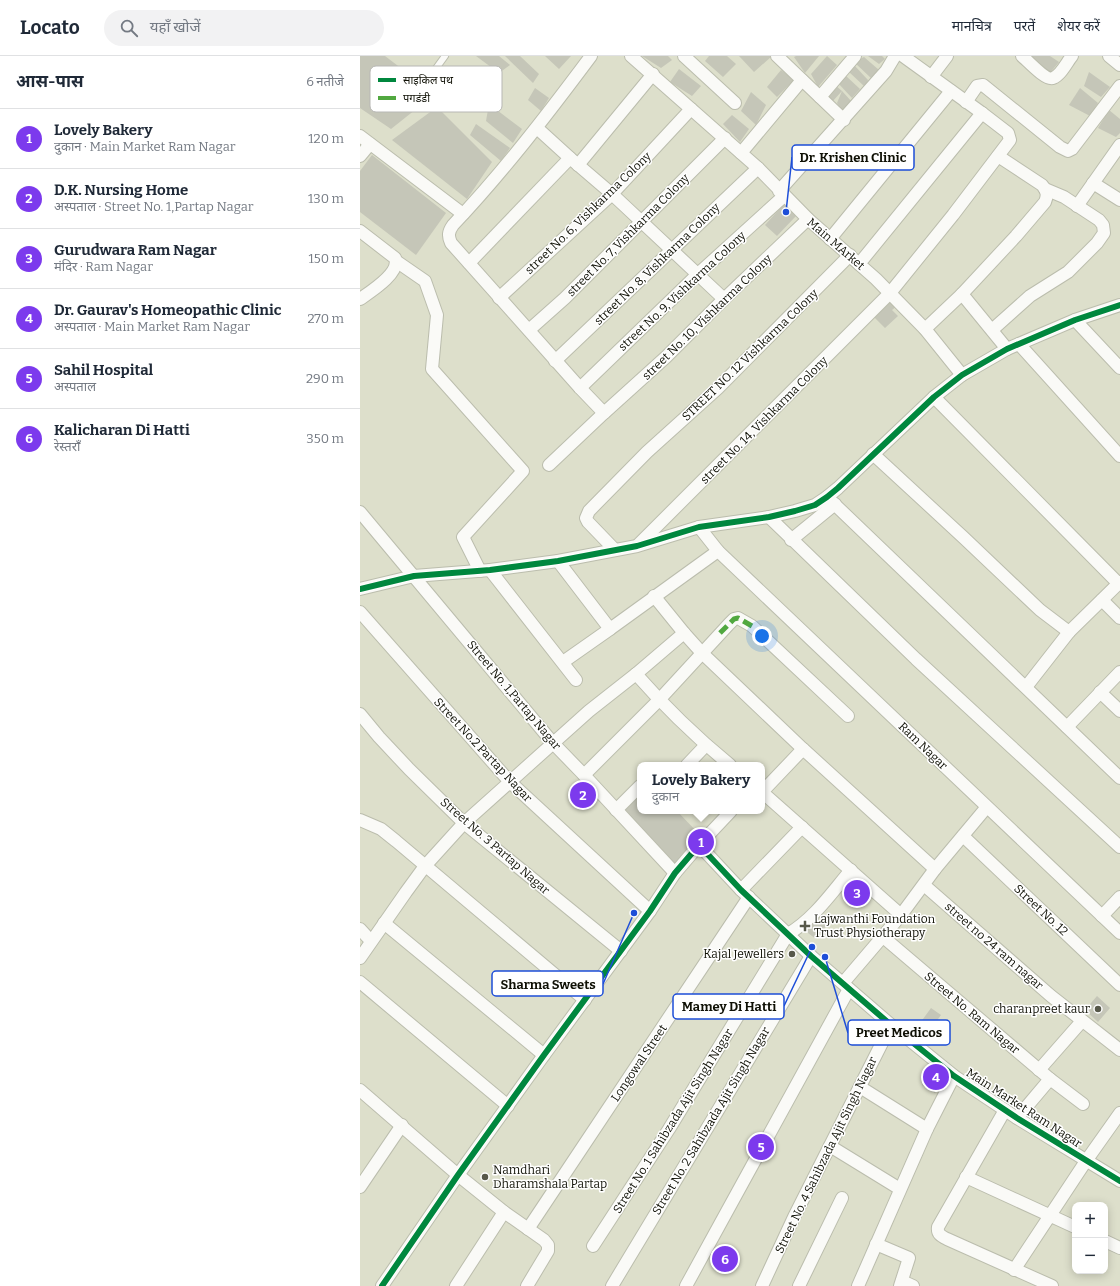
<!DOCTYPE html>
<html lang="hi">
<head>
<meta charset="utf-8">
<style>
  :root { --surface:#fff; --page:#f2f2f3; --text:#1f2937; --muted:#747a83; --line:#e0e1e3; --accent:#7c3aed }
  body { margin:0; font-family:Bitter,"Noto Sans Devanagari",serif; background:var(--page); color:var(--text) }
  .controls { position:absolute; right:12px; bottom:12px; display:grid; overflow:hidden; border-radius:8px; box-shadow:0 2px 10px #0003 }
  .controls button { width:36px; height:36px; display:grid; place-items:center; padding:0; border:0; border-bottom:1px solid var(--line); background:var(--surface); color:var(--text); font:20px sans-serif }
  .you { position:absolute; left:402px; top:580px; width:14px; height:14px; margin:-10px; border:3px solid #fff; border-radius:50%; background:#1a73e8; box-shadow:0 0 0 6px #1a73e833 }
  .badge { display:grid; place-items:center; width:26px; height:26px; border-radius:50%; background:var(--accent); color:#fff; font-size:13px; font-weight:700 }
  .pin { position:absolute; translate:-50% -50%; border:2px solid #fff; box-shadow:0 1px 4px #0006 }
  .popup { position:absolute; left:277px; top:706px; width:128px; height:52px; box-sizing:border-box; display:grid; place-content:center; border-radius:8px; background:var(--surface); filter:drop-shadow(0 1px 3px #0005); font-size:13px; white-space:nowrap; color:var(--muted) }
  .popup b { font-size:15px; color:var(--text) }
  .popup::after { content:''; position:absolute; left:50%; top:100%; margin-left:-8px; border:8px solid transparent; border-top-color:var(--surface) }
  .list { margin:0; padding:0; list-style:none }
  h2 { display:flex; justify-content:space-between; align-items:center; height:52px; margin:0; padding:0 16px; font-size:17px }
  h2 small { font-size:13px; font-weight:400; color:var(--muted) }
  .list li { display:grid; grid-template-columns:26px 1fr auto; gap:12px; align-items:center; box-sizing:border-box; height:60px; padding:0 16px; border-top:1px solid var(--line) }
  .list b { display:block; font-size:15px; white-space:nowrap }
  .list p { margin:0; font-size:13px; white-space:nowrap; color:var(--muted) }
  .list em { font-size:13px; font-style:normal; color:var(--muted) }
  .icon { flex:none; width:22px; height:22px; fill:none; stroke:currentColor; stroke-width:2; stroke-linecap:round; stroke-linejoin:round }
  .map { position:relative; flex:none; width:760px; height:1230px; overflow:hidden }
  header { display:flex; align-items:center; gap:24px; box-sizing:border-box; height:56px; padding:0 20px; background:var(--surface); border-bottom:1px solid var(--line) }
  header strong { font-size:19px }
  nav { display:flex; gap:22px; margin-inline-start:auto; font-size:14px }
  .search { width:280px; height:36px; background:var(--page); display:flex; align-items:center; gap:10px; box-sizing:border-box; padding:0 14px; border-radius:22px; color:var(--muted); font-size:15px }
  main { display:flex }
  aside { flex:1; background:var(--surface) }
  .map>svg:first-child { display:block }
</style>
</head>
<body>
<header>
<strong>Locato</strong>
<div class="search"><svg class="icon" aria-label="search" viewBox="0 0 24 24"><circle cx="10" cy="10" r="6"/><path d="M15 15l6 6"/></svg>यहाँ खोजें</div>
<nav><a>मानचित्र</a><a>परतें</a><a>शेयर करें</a></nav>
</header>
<main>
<aside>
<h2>आस-पास<small>6 नतीजे</small></h2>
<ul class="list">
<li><span class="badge">1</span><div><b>Lovely Bakery</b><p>दुकान · Main Market Ram Nagar</p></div><em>120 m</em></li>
<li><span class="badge">2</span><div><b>D.K. Nursing Home</b><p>अस्पताल · Street No. 1,Partap Nagar</p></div><em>130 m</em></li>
<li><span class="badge">3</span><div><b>Gurudwara Ram Nagar</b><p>मंदिर · Ram Nagar</p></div><em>150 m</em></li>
<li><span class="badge">4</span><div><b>Dr. Gaurav's Homeopathic Clinic</b><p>अस्पताल · Main Market Ram Nagar</p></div><em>270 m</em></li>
<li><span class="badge">5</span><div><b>Sahil Hospital</b><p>अस्पताल</p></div><em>290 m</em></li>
<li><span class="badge">6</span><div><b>Kalicharan Di Hatti</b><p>रेस्तराँ</p></div><em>350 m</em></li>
</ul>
</aside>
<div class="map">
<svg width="760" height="1230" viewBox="0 0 760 1230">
  <rect width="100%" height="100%" fill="#dddfcb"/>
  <g fill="#c5c6b8">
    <polygon points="0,0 25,0 75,38 31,73 0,52"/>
    <polygon points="116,0 139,0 150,9 139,17"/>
    <polygon points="145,0 160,0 179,18 173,27"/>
    <polygon points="185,0 211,0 199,13"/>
    <polygon points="282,0 308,0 312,4 301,12"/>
    <polygon points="349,0 367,0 376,8 363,21 345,5"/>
    <polygon points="379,0 412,0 394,16"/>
    <polygon points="436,0 459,0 445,17 434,1"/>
    <polygon points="467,0 477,9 458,31 451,18"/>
    <polygon points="508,0 522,0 525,3 519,8"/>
    <polygon points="671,0 690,0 699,6 690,17"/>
    <polygon points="504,1 519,14 512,23 494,6"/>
    <polygon points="494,9 508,24 505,31 488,15"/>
    <polygon points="319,13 341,30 332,40 310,26"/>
    <polygon points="421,14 434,24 417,41 407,31"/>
    <polygon points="729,16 750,31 741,41 724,30"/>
    <polygon points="485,19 500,33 492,42 477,26"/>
    <polygon points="475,29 482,35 492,46 483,56 477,47 482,35 472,46 466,40"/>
    <polygon points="175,32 189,42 181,55 168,44"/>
    <polygon points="720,32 738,47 730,60 709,49"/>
    <polygon points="391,36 406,49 396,69 381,55"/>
    <polygon points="129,48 162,73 153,87 126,65"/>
    <polygon points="77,51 132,106 107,143 32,84"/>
    <polygon points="749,54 760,63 760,77 756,81 738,72"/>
    <polygon points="372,59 389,73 380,86 363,68"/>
    <polygon points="116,68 150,92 141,105 110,79"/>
    <polygon points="12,99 86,157 56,199 0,156 0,115"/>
    <polygon points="424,148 436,160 417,180 405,169"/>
    <polygon points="531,244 537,250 532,254 538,260 525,272 513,260"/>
    <polygon points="229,726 234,732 227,737 233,744 225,751 215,739"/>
    <polygon points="280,731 280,755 317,755 338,777 342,783 315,817 260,754"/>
    <polygon points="455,860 467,869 456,883 444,874"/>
    <polygon points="737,940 750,952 738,966 725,954"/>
    <polygon points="571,952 581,959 565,981 555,974"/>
    <polygon points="575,1007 588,1015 575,1037 562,1029"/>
  </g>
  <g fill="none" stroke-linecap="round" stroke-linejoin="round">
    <g stroke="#bbbdad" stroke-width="8">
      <polyline id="lane" points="69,22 85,0"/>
    </g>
    <g stroke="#bbbdad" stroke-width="14">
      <g id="street">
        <path d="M231,0C187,59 143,116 93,169C88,176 88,180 91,187L220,332L244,357"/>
        <polyline points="271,0 398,112 448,163 516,223 565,273 602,319"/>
        <polyline points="324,0 375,47"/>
        <polyline points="417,0 484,64"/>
        <path d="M662,0C668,5 686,25 693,22C701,19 707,6 712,0"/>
        <polyline points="749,0 760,9"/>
        <polyline points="571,21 587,0"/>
        <polyline points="460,41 495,0"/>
        <polyline points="606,46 617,30 623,29 700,91 708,95 712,93 760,30"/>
        <polyline points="177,72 210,102 252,138 364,243"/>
        <polyline points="0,80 103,158"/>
        <polyline points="381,97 442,24"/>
        <polyline points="0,100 10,88"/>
        <polyline points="218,109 293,18"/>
        <polyline points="733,127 760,144"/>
        <polyline points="419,135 526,15 535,0"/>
        <polyline points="717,150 760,89"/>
        <path d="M0,175L35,202C41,217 10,236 0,243"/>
        <polyline points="470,183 591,35"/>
        <polyline points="36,205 65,225 77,259 72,313 163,415 103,481 120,515"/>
        <polyline points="109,207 210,102"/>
        <polyline points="499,208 622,57"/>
        <polyline points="602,238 647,293"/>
        <polyline points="139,242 252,138 331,53"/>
        <polyline points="715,264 760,312"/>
        <path d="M565,273L602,238L656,180L685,146C688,139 687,135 682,129L638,100"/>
        <polyline points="169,274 205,242 365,82"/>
        <polyline points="632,274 670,240 708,216 737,187 744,177 743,169 739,164 704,141 685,133"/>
        <polyline points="659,288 760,400"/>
        <polyline points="195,305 398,112"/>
        <polyline points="220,332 338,218 424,140"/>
        <polyline points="574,341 758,527"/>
        <polyline points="513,398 603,481 680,554 709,576"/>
        <polyline points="189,409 244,357 306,301 364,243 448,163"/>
        <polyline points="467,441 760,722"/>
        <polyline points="0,456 193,687 224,719 315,817"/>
        <polyline points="409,461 556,603 760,791"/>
        <polyline points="339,471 358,495 760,877"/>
        <polyline points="431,484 475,448"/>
        <polyline points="279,488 530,237 593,159 650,84 648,77 622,57 543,0"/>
        <polyline points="255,494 228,466 226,462 229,455 287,396 358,332 490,199"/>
        <polyline points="198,505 250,573 358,495"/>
        <polyline points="130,514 216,624"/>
        <polyline points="0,533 54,520 130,514 198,505 277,490 339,471 409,461 435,455 455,449 467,441 478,432 574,341 602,319 647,293 715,264 760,249"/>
        <polyline points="294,540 324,577 342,597 443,693 575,813"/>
        <polyline points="742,544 760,562"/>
        <polyline points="0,556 150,726 290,855"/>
        <polyline points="203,606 250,573"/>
        <path d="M276,618C305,651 336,681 370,709"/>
        <polyline points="666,631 709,576 760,526"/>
        <polyline points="740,636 760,655"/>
        <polyline points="0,658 19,681 49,713 104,767 261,895"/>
        <polyline points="707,671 760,616"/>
        <polyline points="327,709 346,689"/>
        <polyline points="224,719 299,644 369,568 374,563 378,562 392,570 488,660"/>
        <polyline points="402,736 541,859"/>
        <polyline points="402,736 443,693"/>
        <polyline points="256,754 280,730"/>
        <polyline points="0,764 21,773 36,785 225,944"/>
        <polyline points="603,780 760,929"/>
        <polyline points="339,789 371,755"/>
        <polyline points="564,829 691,940 760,994"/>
        <polyline points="381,834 442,771"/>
        <polyline points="742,860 760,841"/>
        <polyline points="24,867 184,999"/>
        <polyline points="0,873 11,885"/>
        <polyline points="522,880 690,1023 723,1048"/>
        <polyline points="0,902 46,836 65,810 104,767 229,655 276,618 324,577"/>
        <polyline points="0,926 148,1050"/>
        <polyline points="483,927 541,859 575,813 626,752"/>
        <polyline points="679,1014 722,965"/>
        <polyline points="500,1031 567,1073"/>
        <polyline points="0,1034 98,1119 144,1156 184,1184 188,1189 188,1195 167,1230"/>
        <path d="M645,1054L578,1171C577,1178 581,1180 587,1183L692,1230"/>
        <polyline points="657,1062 690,1023"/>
        <polyline points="470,1090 540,1133"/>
        <polyline points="606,1121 715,1171"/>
        <polyline points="0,1131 42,1069"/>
        <polyline points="168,1173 389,841"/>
        <polyline points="745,1185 760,1192"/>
        <polyline points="516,1188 549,1202 540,1230"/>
        <path d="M233,1190L309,1073L428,878C454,863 472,836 491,814"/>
        <polyline points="654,1214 726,1105 760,1057"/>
        <polyline points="542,1225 553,1230"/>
        <polyline points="22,1230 98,1119 184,999 290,855 315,817 339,789 381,834 451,900 531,969 594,1020 657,1062 760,1125"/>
        <polyline points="96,1230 144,1156"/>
        <polyline points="252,1230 451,900"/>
        <polyline points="326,1230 489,933"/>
        <polyline points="402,1230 434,1161 531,969"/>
        <polyline points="439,1230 482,1142"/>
        <polyline points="498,1230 567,1073 594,1020"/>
      </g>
    </g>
    <use href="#lane" stroke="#fafaf7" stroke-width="6"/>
    <use href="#street" stroke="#fafaf7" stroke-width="12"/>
    <polyline stroke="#51a840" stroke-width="5" stroke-dasharray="10 5" stroke-linecap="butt" points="360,577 374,563 378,562 392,570"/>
    <g stroke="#fff" stroke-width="8">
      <g id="cycleway">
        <polyline points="0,533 54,520 130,514 198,505 277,490 339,471 409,461 435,455 455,449 467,441 478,432 574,341 602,319 647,293 715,264 760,249"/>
        <polyline points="22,1230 98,1119 184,999 290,855 315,817 339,789 381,834 451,900 531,969 594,1020 657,1062 760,1125"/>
      </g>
    </g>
    <use href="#cycleway" stroke="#00873e" stroke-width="6"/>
  </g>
  <g fill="#57584a" stroke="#fff" stroke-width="1.5">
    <path d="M443 864h4v4h4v4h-4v4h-4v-4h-4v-4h4z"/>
    <circle cx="432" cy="898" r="4"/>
    <circle cx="738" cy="953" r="4"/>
    <circle cx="125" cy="1121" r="4"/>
  </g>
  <g text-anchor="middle" stroke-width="3" stroke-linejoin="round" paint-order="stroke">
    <g font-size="12" fill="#0f1005" stroke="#fff">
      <text transform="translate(228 157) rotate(-44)" y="4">street No. 6, Vishkarma Colony</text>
      <text transform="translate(268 179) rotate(-45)" y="4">street No. 7, Vishkarma Colony</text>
      <text transform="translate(476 188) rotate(41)" y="4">Main MArket</text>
      <text transform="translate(297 208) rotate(-44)" y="4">street No. 8, Vishkarma Colony</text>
      <text transform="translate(322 235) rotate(-43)" y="4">street No. 9, Vishkarma Colony</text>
      <text transform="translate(347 261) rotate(-44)" y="4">street No. 10, Vishkarma Colony</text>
      <text transform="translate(390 299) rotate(-44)" y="4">STREET NO. 12 Vishkarma Colony</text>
      <text transform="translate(404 364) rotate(-45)" y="4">street No. 14, Vishkarma Colony</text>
      <text transform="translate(154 639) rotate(50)" y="4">Street No. 1,Partap Nagar</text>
      <text transform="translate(563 690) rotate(44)" y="4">Ram Nagar</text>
      <text transform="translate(123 694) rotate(47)" y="4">Street No.2 Partap Nagar</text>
      <text transform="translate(135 790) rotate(41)" y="4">Street No. 3 Partap Nagar</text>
      <text transform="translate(681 854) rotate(43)" y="4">Street No. 12</text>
      <text transform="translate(634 890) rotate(41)" y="4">street no 24 ram nagar</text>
      <text transform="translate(612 957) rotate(40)" y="4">Street No. Ram Nagar</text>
      <text transform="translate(279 1007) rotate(-56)" y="4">Longowal Street</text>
      <text transform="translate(664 1052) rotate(33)" y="4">Main Market Ram Nagar</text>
      <text transform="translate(313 1065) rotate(-58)" y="4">Street No. 1 Sahibzada Ajit Singh Nagar</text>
      <text transform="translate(351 1065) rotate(-59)" y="4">Street No. 2 Sahibzada Ajit Singh Nagar</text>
      <text transform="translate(466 1099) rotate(-64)" y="4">Street No. 4 Sahibzada Ajit Singh Nagar</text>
    </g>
    <g font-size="12" fill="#0f1005" stroke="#fff" text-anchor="start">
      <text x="454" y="867">Lajwanthi Foundation<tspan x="454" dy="14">Trust Physiotherapy</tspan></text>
      <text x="424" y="902" text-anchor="end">Kajal Jewellers</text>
      <text x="730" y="957" text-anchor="end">charanpreet kaur</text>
      <text x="133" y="1118">Namdhari<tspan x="133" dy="14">Dharamshala Partap</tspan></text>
    </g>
  </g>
  <rect x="10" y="10" width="132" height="46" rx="6" fill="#fff" stroke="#b7b7b4" stroke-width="1"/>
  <rect x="18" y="22" width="18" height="4" fill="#00873e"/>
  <rect x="18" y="40" width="18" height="4" fill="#51a840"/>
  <g font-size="11" fill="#0f1005">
    <text x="43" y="28">साइकिल पथ</text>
    <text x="43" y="46">पगडंडी</text>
  </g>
  <path fill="none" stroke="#1d4ed8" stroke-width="1.5" d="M426 156L432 101M274 857L243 928M452 891L424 950M465 901L488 977"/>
  <g fill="#1d4ed8" stroke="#fff" stroke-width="1.5">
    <circle cx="426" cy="156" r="4"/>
    <circle cx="274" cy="857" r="4"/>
    <circle cx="452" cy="891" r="4"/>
    <circle cx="465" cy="901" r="4"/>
  </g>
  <g fill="#fff" stroke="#1d4ed8" stroke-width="1.5">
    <rect x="432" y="89" width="122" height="25" rx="4"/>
    <rect x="132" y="915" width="111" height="25" rx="4"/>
    <rect x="313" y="938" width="111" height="25" rx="4"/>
    <rect x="488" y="964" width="102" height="25" rx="4"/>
  </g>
  <g font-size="13" text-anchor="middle" font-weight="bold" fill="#0f1005">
    <text x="493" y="106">Dr. Krishen Clinic</text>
    <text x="188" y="933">Sharma Sweets</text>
    <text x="369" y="955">Mamey Di Hatti</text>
    <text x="539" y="981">Preet Medicos</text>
  </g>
</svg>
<div class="controls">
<button>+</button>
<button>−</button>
</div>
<div class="you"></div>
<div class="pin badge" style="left:341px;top:786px">1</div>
<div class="popup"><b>Lovely Bakery</b>दुकान</div>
<div class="pin badge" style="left:223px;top:739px">2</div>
<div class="pin badge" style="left:497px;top:837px">3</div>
<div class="pin badge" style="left:576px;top:1021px">4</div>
<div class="pin badge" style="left:401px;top:1091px">5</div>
<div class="pin badge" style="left:365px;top:1203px">6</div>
</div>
</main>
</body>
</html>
